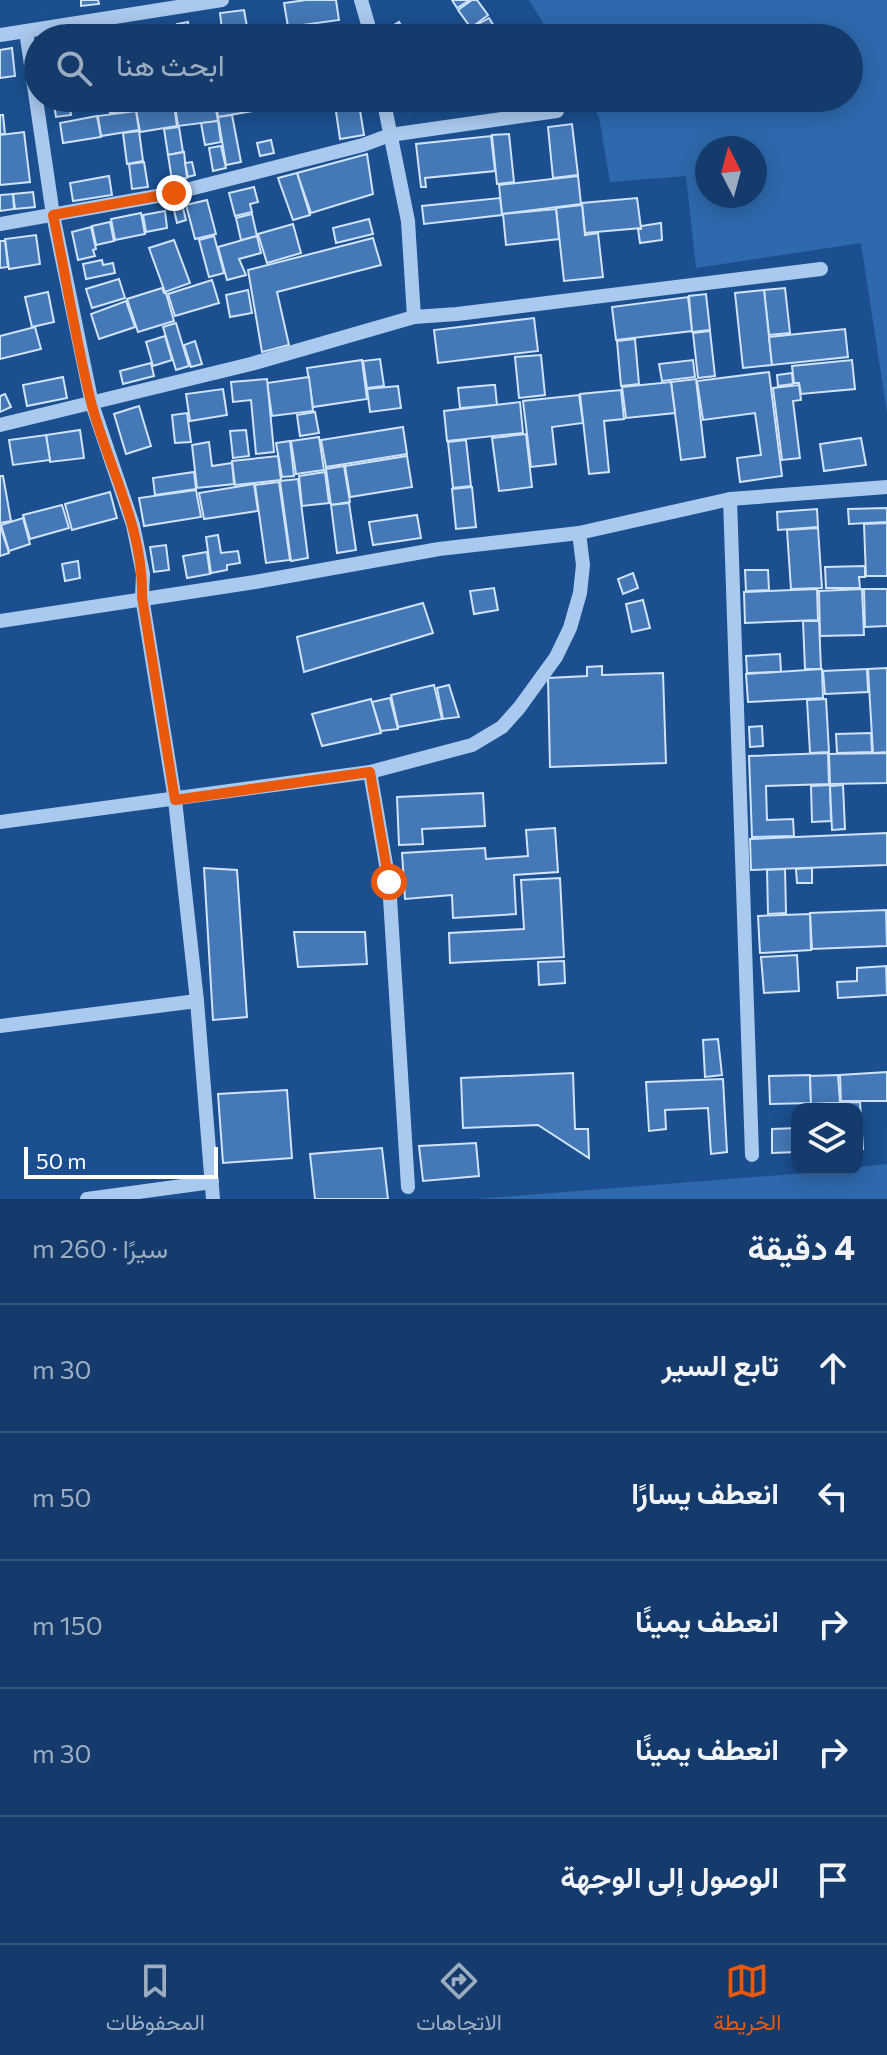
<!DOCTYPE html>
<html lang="ar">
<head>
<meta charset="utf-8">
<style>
  :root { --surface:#143b6b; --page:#214673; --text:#f1f3f6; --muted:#9dadc1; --line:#33557e; --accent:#ea580c }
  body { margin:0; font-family:Commissioner,Vazirmatn,sans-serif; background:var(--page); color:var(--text); direction:rtl }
  .controls { position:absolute; right:24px; bottom:24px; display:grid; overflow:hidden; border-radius:16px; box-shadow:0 4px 20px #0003 }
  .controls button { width:72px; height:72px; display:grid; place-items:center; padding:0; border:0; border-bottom:2px solid var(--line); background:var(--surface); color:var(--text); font:40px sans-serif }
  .compass { position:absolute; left:695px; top:136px; width:72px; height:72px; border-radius:50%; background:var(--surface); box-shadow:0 4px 20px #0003; rotate:354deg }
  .scale { position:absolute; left:24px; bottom:20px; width:194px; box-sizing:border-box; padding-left:8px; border:4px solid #fff; border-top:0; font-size:22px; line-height:28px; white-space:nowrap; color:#fff; -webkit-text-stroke:6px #1b4f8f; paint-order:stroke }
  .stop { position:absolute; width:24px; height:24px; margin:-18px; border:6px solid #ea580c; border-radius:50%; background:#fff }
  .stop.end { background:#ea580c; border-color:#fff; box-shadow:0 2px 8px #0008 }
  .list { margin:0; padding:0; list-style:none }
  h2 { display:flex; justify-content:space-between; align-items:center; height:104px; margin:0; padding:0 32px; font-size:34px }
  h2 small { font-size:26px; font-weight:400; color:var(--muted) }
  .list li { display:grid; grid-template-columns:52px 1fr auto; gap:24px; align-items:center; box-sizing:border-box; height:128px; padding:0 32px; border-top:2px solid var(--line) }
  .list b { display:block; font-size:30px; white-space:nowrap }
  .list em { font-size:26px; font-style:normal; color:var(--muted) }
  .icon { flex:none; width:44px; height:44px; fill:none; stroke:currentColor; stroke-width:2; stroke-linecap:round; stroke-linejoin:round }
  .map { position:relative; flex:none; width:887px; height:1199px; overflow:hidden; direction:ltr }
  .search { position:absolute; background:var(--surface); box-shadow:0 4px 20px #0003; left:24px; right:24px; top:24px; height:88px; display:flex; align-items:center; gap:20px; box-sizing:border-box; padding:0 28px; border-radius:44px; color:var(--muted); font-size:30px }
  .sheet { height:744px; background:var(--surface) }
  nav { display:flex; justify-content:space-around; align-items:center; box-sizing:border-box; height:112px; border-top:2px solid var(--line); background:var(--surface); font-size:22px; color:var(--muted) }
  nav a { display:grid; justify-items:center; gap:4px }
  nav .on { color:var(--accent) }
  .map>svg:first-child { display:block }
</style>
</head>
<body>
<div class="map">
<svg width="887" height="1199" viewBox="0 0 887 1199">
  <rect width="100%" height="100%" fill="#1b4f8f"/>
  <g fill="#2e69ad" fill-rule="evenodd">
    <path d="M529,0H887V413L861,243L696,268L686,176L610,182L599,117L588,98H849V38H552ZM755,148V196H707V148Z"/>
    <polygon points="887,1164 887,1199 476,1199 857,1169 857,1167"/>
  </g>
  <g fill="#4478b7" stroke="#cfe3fa" stroke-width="2">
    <polygon points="81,0 98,0 99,4 81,6"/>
    <polygon points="306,0 336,0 339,20 288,27 284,3"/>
    <polygon points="452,0 470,0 457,8"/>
    <polygon points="472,0 477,0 488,15 471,28 458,10"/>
    <polygon points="244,10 249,38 223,38 220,13"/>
    <polygon points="489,18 497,31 486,38 480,38 473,27"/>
    <polygon points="188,22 190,38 179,38 177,24"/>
    <polygon points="399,22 409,38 393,38 388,29"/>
    <polygon points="164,25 165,38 149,38 148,27"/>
    <polygon points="305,25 307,38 290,38 288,28"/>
    <polygon points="147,29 148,38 119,38 119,31"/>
    <polygon points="118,32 118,38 86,38 85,36"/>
    <polygon points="12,48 15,76 0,78 0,50"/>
    <polygon points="68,98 71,115 56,117 53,99"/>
    <polygon points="108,98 133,98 135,110 110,113"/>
    <polygon points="135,98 178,98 179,104 136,109"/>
    <polygon points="214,98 218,121 178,126 175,105 179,105 178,99"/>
    <polygon points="215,98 257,98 259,110 218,117"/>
    <polygon points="258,98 301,98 301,103 260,110"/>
    <polygon points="301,98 330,98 302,102"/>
    <polygon points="334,98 358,98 364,135 340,139"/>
    <polygon points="408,98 421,98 423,109 410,111"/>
    <polygon points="422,98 432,98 433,105 423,107"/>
    <polygon points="174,105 177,126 140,132 136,110"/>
    <polygon points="136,111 139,130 101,136 98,116"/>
    <polygon points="0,115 3,115 5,134 0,134"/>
    <polygon points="232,115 241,162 226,165 218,117"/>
    <polygon points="97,116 101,137 63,143 60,123"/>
    <polygon points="218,121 221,142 205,145 201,123"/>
    <polygon points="572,124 578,175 553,178 548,127"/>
    <polygon points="179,127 183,152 168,155 164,129"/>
    <polygon points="139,131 143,161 127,164 123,133"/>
    <polygon points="24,132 30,182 0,185 0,135"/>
    <polygon points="509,134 514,182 497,184 492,135"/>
    <polygon points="491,136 495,171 425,178 426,187 421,187 416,144"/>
    <polygon points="271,140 274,153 260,156 257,143"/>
    <polygon points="221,146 226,168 213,171 209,148"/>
    <polygon points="184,152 187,178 172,180 168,155"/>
    <polygon points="367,154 373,194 311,213 297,173"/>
    <polygon points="144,162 148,187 132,189 129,164"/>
    <polygon points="192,162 195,175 188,177 185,163"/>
    <polygon points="297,173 310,215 293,220 278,178"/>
    <polygon points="109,176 112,195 73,201 70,183"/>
    <polygon points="578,176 581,204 502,214 499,185"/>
    <polygon points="254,187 258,202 250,204 252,212 235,216 229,193"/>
    <polygon points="33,192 35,207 15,209 13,194"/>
    <polygon points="13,194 14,209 0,211 0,195"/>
    <polygon points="500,198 502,215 424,224 422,206"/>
    <polygon points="637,198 641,228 585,233 582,203"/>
    <polygon points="207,200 216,234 195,239 186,205"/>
    <polygon points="182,204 186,220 177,223 173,206"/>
    <polygon points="582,205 585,235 598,233 603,277 564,281 556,208"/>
    <polygon points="556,209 559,239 506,245 503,214"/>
    <polygon points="165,211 167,228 146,232 143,215"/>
    <polygon points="141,213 145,234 115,240 111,219"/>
    <polygon points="252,214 257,236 241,240 236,218"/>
    <polygon points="369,219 373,234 336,243 333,228"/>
    <polygon points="110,222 114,241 96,245 92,226"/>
    <polygon points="661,223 662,240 640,243 638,229 641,229 641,226"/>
    <polygon points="293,224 301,253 267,263 258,234"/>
    <polygon points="91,227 96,249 93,250 95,256 78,260 72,232"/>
    <polygon points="36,235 40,264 9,269 5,239"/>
    <polygon points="214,236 224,273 209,277 199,240"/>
    <polygon points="257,236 261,253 239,259 246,275 227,280 218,247"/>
    <polygon points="373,238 381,265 277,292 289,345 262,352 248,270"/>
    <polygon points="174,240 190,283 165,292 149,248"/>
    <polygon points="0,241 5,241 8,267 0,268"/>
    <polygon points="102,260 103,265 113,263 115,273 86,279 83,264"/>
    <polygon points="119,279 125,298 92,308 86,289"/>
    <polygon points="212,280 219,303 175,316 168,294"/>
    <polygon points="162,288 164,293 166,293 174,321 138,332 127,299"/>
    <polygon points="785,288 790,333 769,335 764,290"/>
    <polygon points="248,290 252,313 230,317 226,295"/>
    <polygon points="764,290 772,365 743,368 735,293"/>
    <polygon points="48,292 54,322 32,327 25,297"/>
    <polygon points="706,294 710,330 692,332 689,296"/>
    <polygon points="688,297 692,331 616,340 612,307"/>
    <polygon points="126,301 135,327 99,339 91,314"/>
    <polygon points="534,318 538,351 438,363 434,330"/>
    <polygon points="176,323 189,366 176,370 163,327"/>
    <polygon points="35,327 41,349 0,359 0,336"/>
    <polygon points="845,329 848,357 772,365 769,337"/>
    <polygon points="710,331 715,376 698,378 693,333"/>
    <polygon points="165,336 172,360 153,366 146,342"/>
    <polygon points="635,339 639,384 621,386 617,341"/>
    <polygon points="195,341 202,364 191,367 184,345"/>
    <polygon points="541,355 545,395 519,398 515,357"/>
    <polygon points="380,359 384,386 367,388 363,361"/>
    <polygon points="362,360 367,399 313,407 307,368"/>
    <polygon points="693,360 695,377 662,381 659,364"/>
    <polygon points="852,360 855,389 801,394 799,383 794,383 792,366"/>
    <polygon points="151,363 154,376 123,384 120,371"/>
    <polygon points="769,372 782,476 740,482 737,458 761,455 755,413 703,420 697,381"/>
    <polygon points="792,373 793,384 778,386 777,375"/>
    <polygon points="63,377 67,398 27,406 23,385"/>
    <polygon points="309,377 313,411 272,416 267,383"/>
    <polygon points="267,379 274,452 256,454 251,400 233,402 231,382"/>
    <polygon points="696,379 705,457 681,460 671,382"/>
    <polygon points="671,382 675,413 626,418 622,387"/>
    <polygon points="492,385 495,385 497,405 460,408 458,388"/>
    <polygon points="799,385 801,400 793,401 800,458 782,460 773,388"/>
    <polygon points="398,386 401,408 370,412 367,389"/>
    <polygon points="223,389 227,415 190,421 186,394"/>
    <polygon points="621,390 624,419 604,421 609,472 589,474 580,394"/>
    <polygon points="5,394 11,407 0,412 0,396"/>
    <polygon points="579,395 583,423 552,427 556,464 531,467 523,401"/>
    <polygon points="520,402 523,433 447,441 444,411"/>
    <polygon points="139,406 151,446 126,454 114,414"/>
    <polygon points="315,412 319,433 300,436 297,415"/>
    <polygon points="187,413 191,442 175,443 172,415"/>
    <polygon points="403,427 407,454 326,467 321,440"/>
    <polygon points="80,430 84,458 50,462 46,435"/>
    <polygon points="246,430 249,456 233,458 230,431"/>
    <polygon points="526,434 532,487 499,491 492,438"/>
    <polygon points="46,435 50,460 13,465 9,440"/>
    <polygon points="319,437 324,470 296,474 291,441"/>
    <polygon points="861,438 866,465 824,471 820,444"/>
    <polygon points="466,440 471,486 453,488 448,442"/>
    <polygon points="290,441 294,476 282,477 276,443"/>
    <polygon points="209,442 212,466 232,463 234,484 197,488 192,445"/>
    <polygon points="278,456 281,480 235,485 232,461"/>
    <polygon points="407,456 412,487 350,497 345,466"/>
    <polygon points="344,466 350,502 331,505 326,469"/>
    <polygon points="194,472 196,489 155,495 153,478"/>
    <polygon points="325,472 329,503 302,506 299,476"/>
    <polygon points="0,476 3,476 11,521 0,523"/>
    <polygon points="298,479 308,558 291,561 280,481"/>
    <polygon points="279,482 290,560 266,563 255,485"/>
    <polygon points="254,484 258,511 204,519 199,493"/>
    <polygon points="472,487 476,527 456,529 452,489"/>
    <polygon points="196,490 201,517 144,526 139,498"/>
    <polygon points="110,492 117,518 72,530 65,504"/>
    <polygon points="349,503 356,550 337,553 331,505"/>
    <polygon points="62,505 69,528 30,539 23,515"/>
    <polygon points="887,508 887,522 849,524 848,509"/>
    <polygon points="817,509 818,527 778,530 777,512"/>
    <polygon points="417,515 421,538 373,545 369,522"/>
    <polygon points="23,518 30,544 9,551 1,525"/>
    <polygon points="887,523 887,576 866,576 864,524"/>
    <polygon points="0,525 9,553 0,556"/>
    <polygon points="818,528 822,588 791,589 787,530"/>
    <polygon points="218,535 221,553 238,551 240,563 227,565 227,570 211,573 206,537"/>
    <polygon points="166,545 169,570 154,572 150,547"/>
    <polygon points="207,552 210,574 187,578 183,556"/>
    <polygon points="78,561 80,578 65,581 62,564"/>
    <polygon points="865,566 865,577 859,577 860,588 826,588 825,567"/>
    <polygon points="745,570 768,570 769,590 746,591"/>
    <polygon points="633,573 638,588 623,594 618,579"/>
    <polygon points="494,588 498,610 474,614 470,591"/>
    <polygon points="817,589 818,620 745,623 744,592"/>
    <polygon points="862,589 864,635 820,636 819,591"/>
    <polygon points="864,589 887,589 887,626 865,627"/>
    <polygon points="643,600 650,628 632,632 626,604"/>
    <polygon points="423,603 433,633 304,672 297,637"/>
    <polygon points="803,621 819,621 821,669 805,669"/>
    <polygon points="780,654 781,672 747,673 746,656"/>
    <polygon points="602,666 602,675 663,673 666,763 550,767 548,678 587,676 587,667"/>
    <polygon points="887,668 887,752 873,753 868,669"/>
    <polygon points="822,669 823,698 748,702 746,674"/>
    <polygon points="867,669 868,692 825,694 823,671"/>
    <polygon points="434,685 442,719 398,727 391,695"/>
    <polygon points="449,685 459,717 443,719 437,688"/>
    <polygon points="390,698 398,729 381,731 372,702"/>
    <polygon points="371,699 381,733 322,746 312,714"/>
    <polygon points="826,699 829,752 810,753 807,700"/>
    <polygon points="762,726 763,746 750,747 749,727"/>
    <polygon points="871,733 872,752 837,753 836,734"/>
    <polygon points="828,753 829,784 766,786 767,820 793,819 794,836 752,837 749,756"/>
    <polygon points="887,753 887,783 830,784 829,754"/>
    <polygon points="830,785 831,821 812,822 811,786"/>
    <polygon points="843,785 845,829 832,830 830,786"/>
    <polygon points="483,793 485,826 422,829 423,844 399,845 397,797"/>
    <polygon points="555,828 558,872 514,875 516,914 453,918 452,895 405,899 402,853 485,848 486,859 528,856 526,830"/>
    <polygon points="887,833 887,865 751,870 750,839"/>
    <polygon points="204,868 237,870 247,1017 213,1020"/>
    <polygon points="812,868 812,883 797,883 796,869"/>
    <polygon points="785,869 786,913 768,914 767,870"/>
    <polygon points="560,878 564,957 450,963 449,933 524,929 521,880"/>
    <polygon points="886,910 887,946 812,949 810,913"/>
    <polygon points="810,914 811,950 760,953 758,916"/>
    <polygon points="294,932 365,932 367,964 298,967"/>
    <polygon points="797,955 799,991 764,993 761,957"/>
    <polygon points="564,961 565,983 539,985 538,962"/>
    <polygon points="886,966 887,995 838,998 837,982 857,981 857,968"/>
    <polygon points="718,1039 722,1075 705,1077 703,1040"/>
    <polygon points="887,1072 887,1101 841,1101 840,1075"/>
    <polygon points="573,1073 575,1129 588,1129 589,1158 538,1125 463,1128 461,1078"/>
    <polygon points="810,1075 811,1103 770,1104 769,1076"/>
    <polygon points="838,1075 840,1103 811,1104 810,1076"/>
    <polygon points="723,1079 727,1152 711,1154 708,1108 665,1110 666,1129 649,1131 646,1082"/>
    <polygon points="287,1090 292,1158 223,1163 218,1094"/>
    <polygon points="860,1102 863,1149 857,1149 857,1109 813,1109 813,1104"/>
    <polygon points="797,1128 797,1152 772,1153 772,1129"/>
    <polygon points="476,1143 479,1176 423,1181 419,1146"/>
    <polygon points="382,1148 388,1199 315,1199 310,1154"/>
  </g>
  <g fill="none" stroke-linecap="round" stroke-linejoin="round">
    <g stroke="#a9c9ee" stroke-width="14">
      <polyline points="361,0 372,38"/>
      <polyline points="26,31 53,215 92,404 133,525 143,574 142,597 175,800 197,1001 213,1199"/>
      <polyline points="0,35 222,0"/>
      <polyline points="383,98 408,221 414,317"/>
      <polyline points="0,224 174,193 363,145 390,135 557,111"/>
      <polyline points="0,425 251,364 414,317 457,314 821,269"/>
      <polyline points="730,499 752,1155"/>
      <polyline points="0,621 255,582 439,549 579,533 730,499 887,487"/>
      <polyline points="370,772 389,882 408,1187"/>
      <polyline points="0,822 370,772 472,745 502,727 519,708 556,657 570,628 580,593 583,565 579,533"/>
      <polyline points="0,1026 197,1001"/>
      <polyline points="87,1199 212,1182"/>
    </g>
  </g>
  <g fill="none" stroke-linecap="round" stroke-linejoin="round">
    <path stroke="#ea580c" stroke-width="10" d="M174,193L53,215C66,277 76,341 91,402C108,467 144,528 142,597L175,800L370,772L389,882"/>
  </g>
</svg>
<div class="controls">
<button><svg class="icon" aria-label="layers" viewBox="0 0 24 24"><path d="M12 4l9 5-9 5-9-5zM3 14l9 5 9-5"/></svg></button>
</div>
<svg class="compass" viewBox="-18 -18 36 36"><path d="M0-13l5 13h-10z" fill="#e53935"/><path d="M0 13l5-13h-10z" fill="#9dadc1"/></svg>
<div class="scale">50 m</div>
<div class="stop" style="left:389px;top:882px"></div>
<div class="stop end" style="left:174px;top:193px"></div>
<div class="search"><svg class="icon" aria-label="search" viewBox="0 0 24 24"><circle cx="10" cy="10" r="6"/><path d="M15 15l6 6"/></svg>ابحث هنا</div>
</div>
<section class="sheet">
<h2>4 دقيقة<small>سيرًا · 260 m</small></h2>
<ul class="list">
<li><svg class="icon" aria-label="ahead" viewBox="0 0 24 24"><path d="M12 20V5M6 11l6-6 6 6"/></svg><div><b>تابع السير</b></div><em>30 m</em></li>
<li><svg class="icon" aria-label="left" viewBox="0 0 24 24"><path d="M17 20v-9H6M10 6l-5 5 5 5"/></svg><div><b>انعطف يسارًا</b></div><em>50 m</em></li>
<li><svg class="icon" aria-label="right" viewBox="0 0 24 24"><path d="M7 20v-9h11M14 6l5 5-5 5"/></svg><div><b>انعطف يمينًا</b></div><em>150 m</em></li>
<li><svg class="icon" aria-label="right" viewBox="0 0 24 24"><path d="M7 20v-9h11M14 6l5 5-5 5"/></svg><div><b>انعطف يمينًا</b></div><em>30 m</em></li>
<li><svg class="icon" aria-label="arrive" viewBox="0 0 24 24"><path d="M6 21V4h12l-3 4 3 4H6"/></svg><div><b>الوصول إلى الوجهة</b></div></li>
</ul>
</section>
<nav>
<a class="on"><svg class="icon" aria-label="map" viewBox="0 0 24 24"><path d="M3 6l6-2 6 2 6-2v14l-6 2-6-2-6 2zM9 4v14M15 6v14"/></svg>الخريطة</a>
<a><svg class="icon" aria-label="directions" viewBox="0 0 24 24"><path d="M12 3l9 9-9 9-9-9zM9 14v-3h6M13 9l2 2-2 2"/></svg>الاتجاهات</a>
<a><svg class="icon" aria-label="saved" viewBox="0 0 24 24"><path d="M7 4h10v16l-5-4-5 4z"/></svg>المحفوظات</a>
</nav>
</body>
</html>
